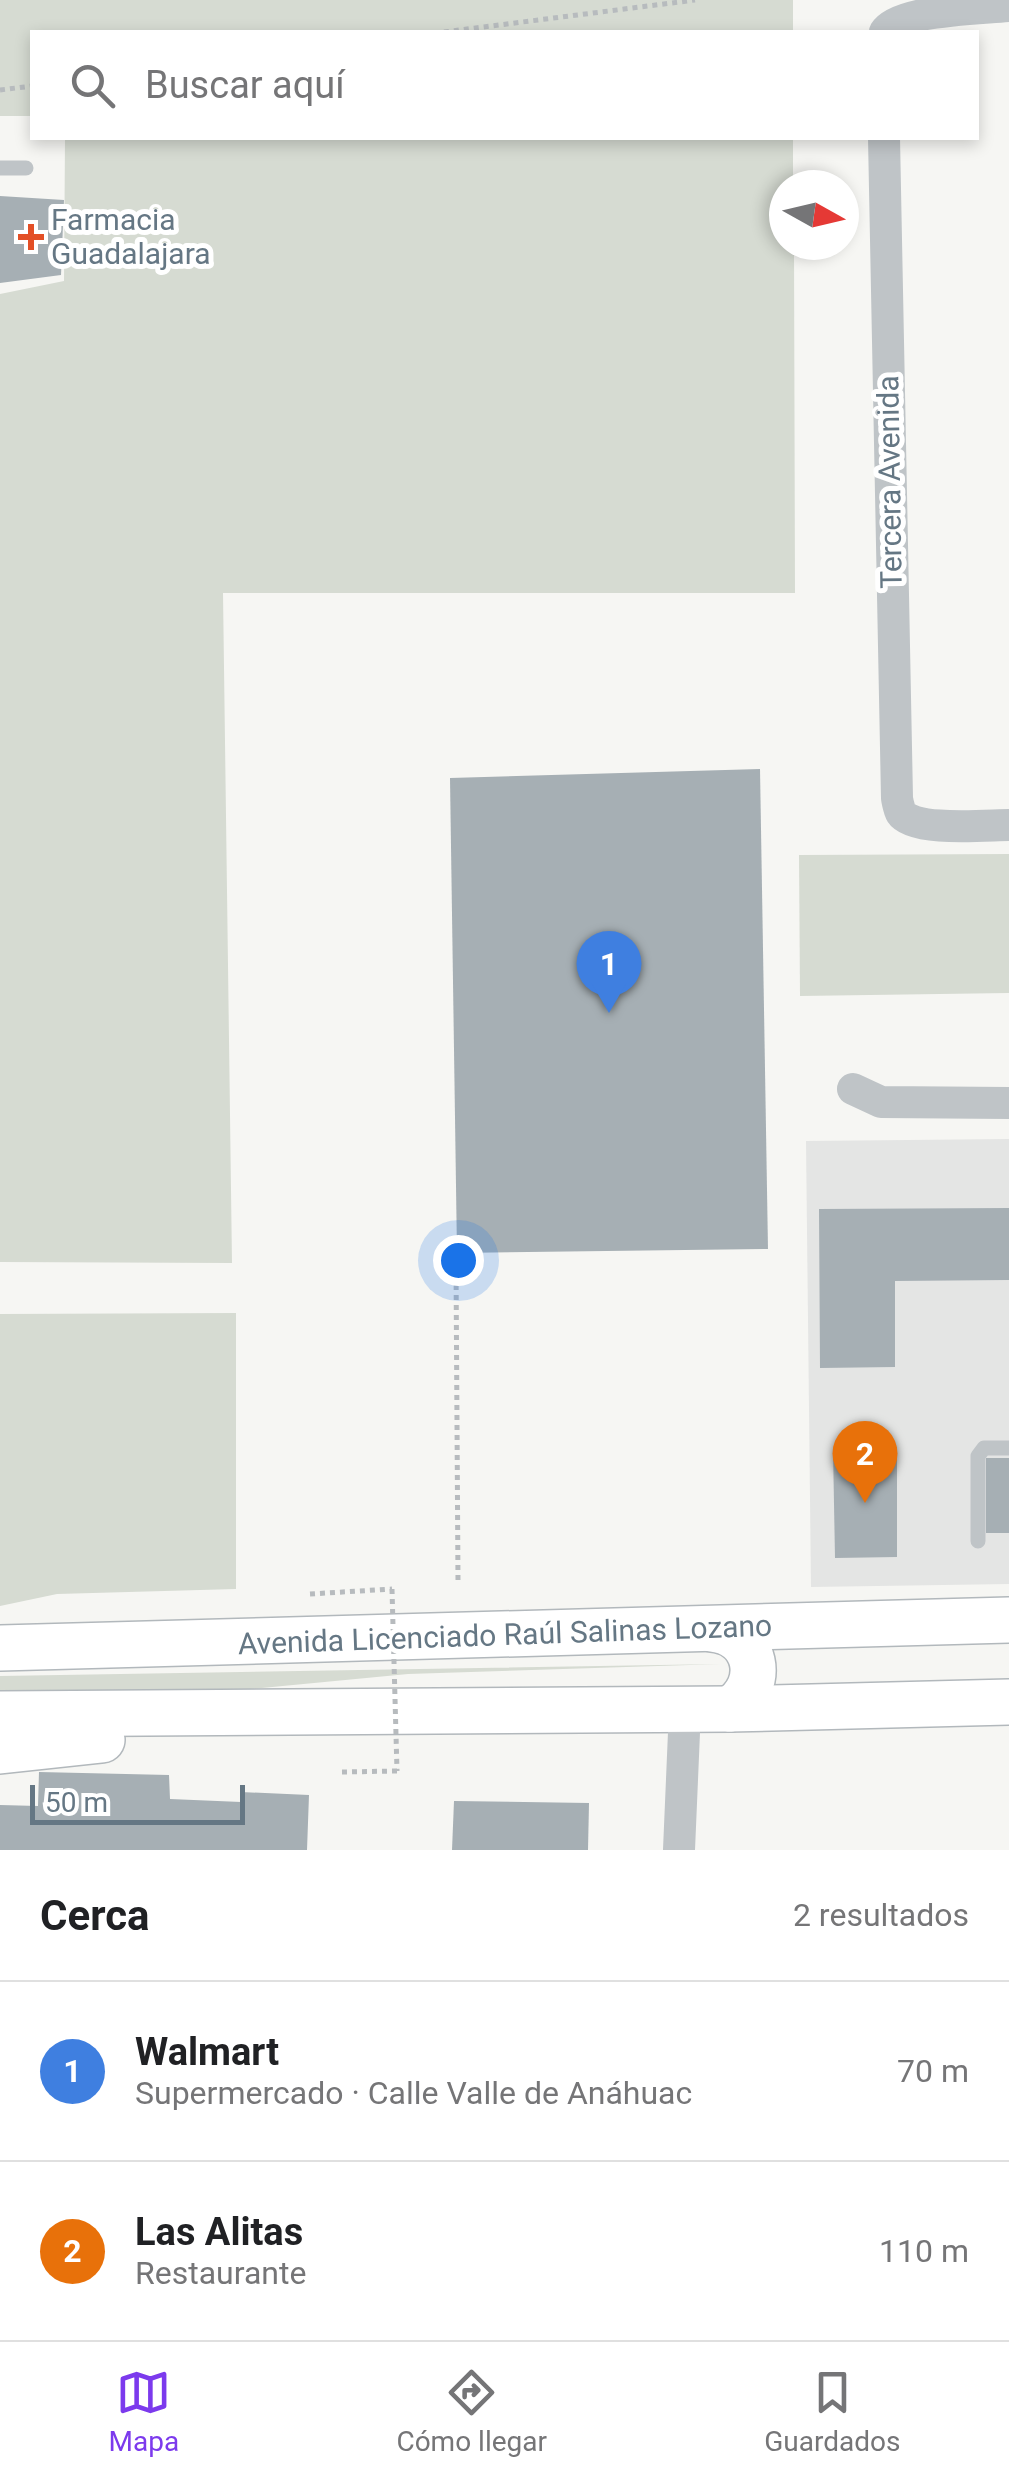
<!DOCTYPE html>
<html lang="es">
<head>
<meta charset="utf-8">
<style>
  :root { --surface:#fff; --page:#f2f2f2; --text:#202124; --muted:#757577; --line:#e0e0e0; --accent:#7c3aed }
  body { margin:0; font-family:Roboto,sans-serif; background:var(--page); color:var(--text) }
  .compass { position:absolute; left:769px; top:170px; width:90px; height:90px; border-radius:50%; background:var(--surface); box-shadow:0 5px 15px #0003; rotate:98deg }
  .scale { position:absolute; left:30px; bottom:25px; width:215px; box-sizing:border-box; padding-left:10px; border:5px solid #657784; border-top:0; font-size:28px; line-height:35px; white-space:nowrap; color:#657784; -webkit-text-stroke:8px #fff; paint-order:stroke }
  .you { position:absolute; left:458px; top:1260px; width:35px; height:35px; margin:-25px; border:8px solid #fff; border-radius:50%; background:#1a73e8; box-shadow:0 0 0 15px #1a73e833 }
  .badge { display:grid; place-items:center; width:65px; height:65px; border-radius:50%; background:var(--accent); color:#fff; font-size:32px; font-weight:700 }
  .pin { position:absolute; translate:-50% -82px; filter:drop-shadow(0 2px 5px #0008) }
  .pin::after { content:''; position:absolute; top:52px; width:35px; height:30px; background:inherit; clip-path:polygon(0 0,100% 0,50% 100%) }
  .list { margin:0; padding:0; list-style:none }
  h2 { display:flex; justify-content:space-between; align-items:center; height:130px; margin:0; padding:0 40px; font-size:42px }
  h2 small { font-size:32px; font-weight:400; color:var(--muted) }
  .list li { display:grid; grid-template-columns:65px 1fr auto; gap:30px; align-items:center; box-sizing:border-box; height:180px; padding:0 40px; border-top:2px solid var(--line) }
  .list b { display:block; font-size:38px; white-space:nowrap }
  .list p { margin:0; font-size:32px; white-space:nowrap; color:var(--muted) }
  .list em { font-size:32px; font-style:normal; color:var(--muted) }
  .icon { flex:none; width:55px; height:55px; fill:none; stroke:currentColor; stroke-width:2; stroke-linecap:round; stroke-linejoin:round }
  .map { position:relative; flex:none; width:1009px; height:1850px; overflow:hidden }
  .search { position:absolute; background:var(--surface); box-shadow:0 5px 15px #0003; left:30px; right:30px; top:30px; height:110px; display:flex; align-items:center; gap:25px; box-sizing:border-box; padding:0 35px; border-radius:0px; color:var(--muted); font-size:38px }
  .sheet { height:490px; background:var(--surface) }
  nav { display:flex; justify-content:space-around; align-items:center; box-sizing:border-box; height:140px; border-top:2px solid var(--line); background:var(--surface); font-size:28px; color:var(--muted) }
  nav a { display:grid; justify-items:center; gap:5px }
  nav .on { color:var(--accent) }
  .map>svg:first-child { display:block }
</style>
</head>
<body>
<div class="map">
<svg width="1009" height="1850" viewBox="0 0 1009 1850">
  <rect width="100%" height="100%" fill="#f6f6f3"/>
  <polygon fill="#e4e5e4" points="1009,1139 1009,1584 811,1587 806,1141"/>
  <g fill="#d6dbd2">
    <polygon points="0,0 793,0 793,32 32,32 32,116 0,116"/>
    <polygon points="65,138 793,138 793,185 784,185 784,245 794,245 795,593 223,593 232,1263 0,1262 0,294 64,281"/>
    <polygon points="1009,854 1009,993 800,996 799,855"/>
    <polygon points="236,1313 236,1589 57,1594 0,1606 0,1314"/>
    <polygon points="721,1664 408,1674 240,1690 0,1695 0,1676"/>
  </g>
  <g fill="#a6afb4">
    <polygon points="0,196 64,200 61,275 0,283"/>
    <polygon points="760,769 768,1249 457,1253 450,778"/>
    <polygon points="1009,1208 1009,1280 895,1281 895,1367 820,1368 819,1209"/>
    <polygon points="897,1447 897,1557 835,1558 833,1449"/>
    <rect x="986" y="1458" width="23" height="75"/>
    <polygon points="39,1772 169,1775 170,1799 241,1802 241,1792 309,1795 307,1850 0,1850 0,1805 38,1806"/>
    <polygon points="454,1801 589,1803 588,1850 452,1850"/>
  </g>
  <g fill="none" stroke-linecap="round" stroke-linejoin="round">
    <g stroke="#b2b8bc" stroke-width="48">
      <g id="secondary">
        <path d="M712,1629C757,1633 768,1685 730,1709"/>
        <polyline points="0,1648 1009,1620"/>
        <polyline points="0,1714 730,1709 1009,1702"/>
        <polyline points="0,1751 102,1740"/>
      </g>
    </g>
    <g stroke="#b7bbbe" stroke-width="5" stroke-dasharray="5 5" stroke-linecap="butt">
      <polyline points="444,32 695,0"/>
      <polyline points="0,90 32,86"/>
      <polyline points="456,1265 458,1582"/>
      <polyline points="310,1594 392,1589"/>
      <polyline points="342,1772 397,1771"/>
    </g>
    <g stroke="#bfc4c7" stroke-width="15">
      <polyline points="0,168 26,168"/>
      <polyline points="978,1541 978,1456 984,1448 1009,1448"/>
    </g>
    <g stroke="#bfc4c7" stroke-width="32">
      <path d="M885,32C898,10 981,9 1009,6"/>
      <path d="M884,138L897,798C897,800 900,812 901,813C913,832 987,825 1009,825"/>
      <polyline points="853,1089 881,1102 1009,1103"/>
      <polyline points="679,1850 685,1709"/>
    </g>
    <use href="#secondary" stroke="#fff" stroke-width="45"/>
    <polyline stroke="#b7bbbe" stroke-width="5" stroke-dasharray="5 5" stroke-linecap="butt" points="392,1589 397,1771"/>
  </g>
  <path fill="#e34f26" stroke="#fff" stroke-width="4" d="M26 222h10v10h10v10h-10v10h-10v-10h-10v-10h10z"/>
  <g text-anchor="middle" stroke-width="10" stroke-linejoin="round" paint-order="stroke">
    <g font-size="30" fill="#657784" stroke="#fff" text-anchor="start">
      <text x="51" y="230">Farmacia<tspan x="51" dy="34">Guadalajara</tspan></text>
    </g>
    <g font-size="30" fill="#657784" stroke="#fff">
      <text transform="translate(890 482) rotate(-91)" y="10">Tercera Avenida</text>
      <text transform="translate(505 1635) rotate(-2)" y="10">Avenida Licenciado Raúl Salinas Lozano</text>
    </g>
  </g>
</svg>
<svg class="compass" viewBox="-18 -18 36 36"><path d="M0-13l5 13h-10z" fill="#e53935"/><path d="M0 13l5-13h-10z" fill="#757577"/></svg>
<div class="scale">50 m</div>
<div class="you"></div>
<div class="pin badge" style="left:609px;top:1013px;background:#3f7fe0">1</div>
<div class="pin badge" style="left:865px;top:1503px;background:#e8710a">2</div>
<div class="search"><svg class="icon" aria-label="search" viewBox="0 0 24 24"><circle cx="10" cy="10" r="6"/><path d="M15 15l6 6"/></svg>Buscar aquí</div>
</div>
<section class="sheet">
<h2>Cerca<small>2 resultados</small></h2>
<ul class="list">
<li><span class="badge" style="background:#3f7fe0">1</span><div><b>Walmart</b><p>Supermercado · Calle Valle de Anáhuac</p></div><em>70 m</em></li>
<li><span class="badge" style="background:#e8710a">2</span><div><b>Las Alitas</b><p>Restaurante</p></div><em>110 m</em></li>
</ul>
</section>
<nav>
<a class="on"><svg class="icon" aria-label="map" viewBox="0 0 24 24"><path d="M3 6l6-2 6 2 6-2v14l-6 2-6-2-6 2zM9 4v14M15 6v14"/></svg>Mapa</a>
<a><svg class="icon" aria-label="directions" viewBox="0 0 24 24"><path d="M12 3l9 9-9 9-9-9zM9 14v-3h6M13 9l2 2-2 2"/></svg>Cómo llegar</a>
<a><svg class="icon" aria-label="saved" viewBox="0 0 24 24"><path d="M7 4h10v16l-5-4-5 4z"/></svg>Guardados</a>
</nav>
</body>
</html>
